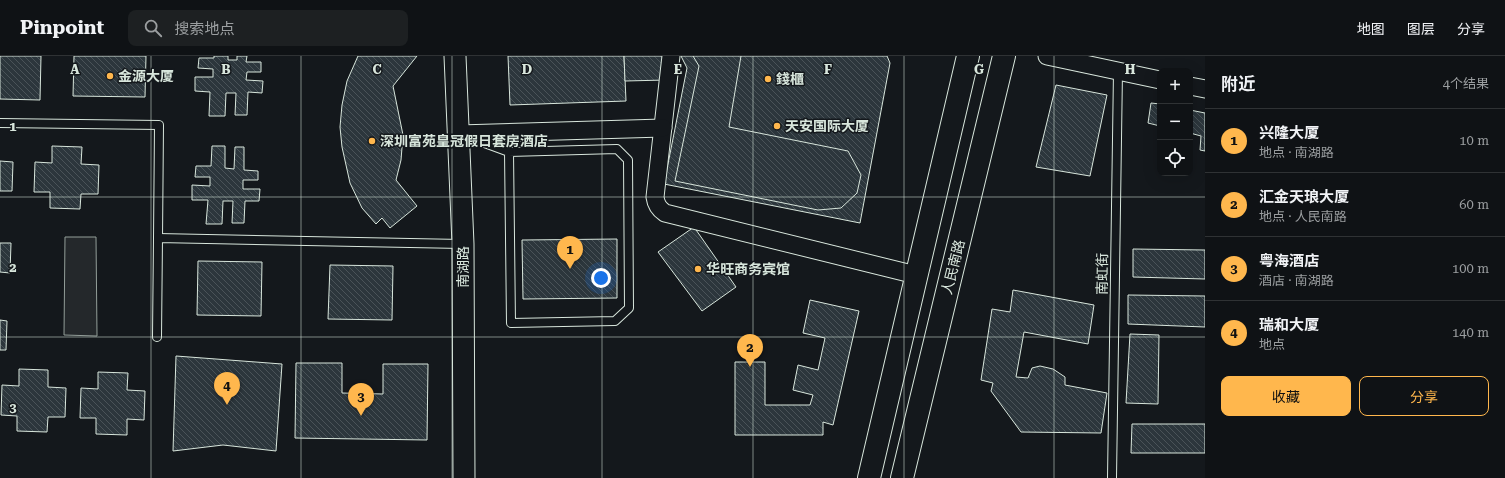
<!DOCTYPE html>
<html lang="zh">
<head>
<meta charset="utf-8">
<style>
  :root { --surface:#0f1215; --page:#1d2022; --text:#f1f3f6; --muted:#9b9ea0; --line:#2f3234; --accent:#ffb74d }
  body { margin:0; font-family:"Roboto Serif","Noto Sans SC",serif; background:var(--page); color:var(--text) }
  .controls { position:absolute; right:12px; top:12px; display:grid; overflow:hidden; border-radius:8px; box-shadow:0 4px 16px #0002 }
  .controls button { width:36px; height:36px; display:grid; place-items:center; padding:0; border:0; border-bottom:1px solid var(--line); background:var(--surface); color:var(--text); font:20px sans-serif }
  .you { position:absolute; left:601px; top:222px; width:14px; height:14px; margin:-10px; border:3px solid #fff; border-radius:50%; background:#1a73e8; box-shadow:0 0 0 6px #1a73e833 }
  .badge { display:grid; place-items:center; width:26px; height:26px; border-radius:50%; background:var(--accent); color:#111; font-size:13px; font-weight:700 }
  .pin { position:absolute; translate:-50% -33px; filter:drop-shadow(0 1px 2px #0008) }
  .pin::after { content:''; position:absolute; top:21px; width:14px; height:12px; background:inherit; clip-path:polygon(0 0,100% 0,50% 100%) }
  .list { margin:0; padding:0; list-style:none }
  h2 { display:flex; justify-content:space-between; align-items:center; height:52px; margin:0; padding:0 16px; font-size:17px }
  h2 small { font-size:13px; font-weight:400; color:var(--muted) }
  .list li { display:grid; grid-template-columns:26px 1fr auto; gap:12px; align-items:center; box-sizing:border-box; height:64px; padding:0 16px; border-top:1px solid var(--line) }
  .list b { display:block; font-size:15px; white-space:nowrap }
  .list p { margin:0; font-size:13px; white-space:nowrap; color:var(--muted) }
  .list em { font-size:13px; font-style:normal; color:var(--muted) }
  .actions { display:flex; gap:8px; padding:12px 16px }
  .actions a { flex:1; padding:9px 0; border:1px solid var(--accent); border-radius:8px; text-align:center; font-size:14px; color:var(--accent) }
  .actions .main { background:var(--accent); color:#111 }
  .icon { flex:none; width:22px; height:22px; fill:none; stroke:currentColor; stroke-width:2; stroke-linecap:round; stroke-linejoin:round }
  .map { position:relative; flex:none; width:1205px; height:422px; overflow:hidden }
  header { display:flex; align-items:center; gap:24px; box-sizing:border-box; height:56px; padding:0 20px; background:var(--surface); border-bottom:1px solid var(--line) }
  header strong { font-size:19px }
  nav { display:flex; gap:22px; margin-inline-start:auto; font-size:14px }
  .search { width:280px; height:36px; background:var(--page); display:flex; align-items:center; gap:10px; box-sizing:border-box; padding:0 14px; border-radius:8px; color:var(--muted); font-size:15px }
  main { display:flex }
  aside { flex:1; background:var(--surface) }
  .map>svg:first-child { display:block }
</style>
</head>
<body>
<header>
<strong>Pinpoint</strong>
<div class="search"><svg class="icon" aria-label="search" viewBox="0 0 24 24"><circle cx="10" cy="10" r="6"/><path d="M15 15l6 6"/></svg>搜索地点</div>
<nav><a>地图</a><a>图层</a><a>分享</a></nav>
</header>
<main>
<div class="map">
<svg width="1205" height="422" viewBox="0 0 1205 422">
  <defs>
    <pattern id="building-back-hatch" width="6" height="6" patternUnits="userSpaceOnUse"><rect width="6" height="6" fill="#2c363c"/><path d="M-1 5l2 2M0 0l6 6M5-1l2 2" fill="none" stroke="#4a5358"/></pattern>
  </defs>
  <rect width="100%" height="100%" fill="#14181c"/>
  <polygon fill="#24282b" stroke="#939e99" points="65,181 96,181 97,280 64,279"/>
  <g fill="url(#building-back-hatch)" stroke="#d8e6dc">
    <polygon points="0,0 41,0 40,44 0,43"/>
    <polygon points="74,0 146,0 145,41 73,40"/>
    <polygon points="214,0 228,0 228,4 237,4 237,0 247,0 246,6 261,6 261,16 247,16 246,24 263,25 262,37 248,36 247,59 235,59 236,37 226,37 225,60 209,60 210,36 195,35 195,21 213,21 213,13 198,12 199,2 214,2"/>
    <polygon points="358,0 417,0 393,30 403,79 401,104 396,124 417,150 390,172 382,162 376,168 362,152 350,127 342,91 340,71 342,49 347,25"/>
    <polygon points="508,0 624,0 626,45 510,49"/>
    <polygon points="624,0 665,0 666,24 625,25"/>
    <polygon points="681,0 887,0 890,7 860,167 664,128 687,12"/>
    <polygon points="693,0 741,0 729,71 848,95 861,119 857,137 841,152 818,154 675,125 699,10"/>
    <polygon points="1056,29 1107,39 1090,120 1036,111"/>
    <polygon points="1151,47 1160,48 1160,70 1148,67"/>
    <polygon points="1190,54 1205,57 1205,95 1200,94 1201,80 1190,77"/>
    <polygon points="52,90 82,91 81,108 99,109 98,138 81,138 80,153 50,152 50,136 34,136 35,106 52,107"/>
    <polygon points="212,90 225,90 225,112 234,113 235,91 244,91 244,114 258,115 258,124 243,124 243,133 260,133 259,145 245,145 244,167 232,167 233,145 223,145 222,168 206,168 208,144 192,144 192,129 210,130 210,121 195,121 196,110 211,110"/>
    <polygon points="0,105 13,106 12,135 0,135"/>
    <polygon points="694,171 736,231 702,255 658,196"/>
    <polygon points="617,183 617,242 523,243 522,184"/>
    <polygon points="0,187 11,187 10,217 0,216"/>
    <polygon points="1133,193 1205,194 1205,223 1133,221"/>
    <polygon points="198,205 262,206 261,260 197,259"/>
    <polygon points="330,209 393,210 392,264 328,263"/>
    <polygon points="1013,234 1094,249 1088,288 1024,276 1016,321 1028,322 1032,312 1040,310 1053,313 1065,321 1065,329 1107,337 1101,377 1021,376 991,335 993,327 981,324 992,253 1010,256"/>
    <polygon points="1128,239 1205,240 1205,271 1128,268"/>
    <polygon points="810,244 859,255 833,369 823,366 823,379 735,379 735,306 765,306 765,349 810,349 813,339 793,334 798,309 818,314 825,282 803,277"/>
    <polygon points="0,264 7,265 6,294 0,294"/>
    <polygon points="1130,278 1159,279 1158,348 1126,347"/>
    <polygon points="176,300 282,308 276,395 223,389 173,395"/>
    <polygon points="296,307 342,307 342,337 383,338 383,308 428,308 427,384 295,382"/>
    <polygon points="19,313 48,314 48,331 66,332 65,361 48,361 47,376 17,375 17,360 1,359 2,329 19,330"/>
    <polygon points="98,316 128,317 127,334 145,335 144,364 127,363 127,379 96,378 96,362 80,362 81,332 98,333"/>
    <polygon points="1132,368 1205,368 1205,397 1131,397"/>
  </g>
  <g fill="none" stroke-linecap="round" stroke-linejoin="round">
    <g stroke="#d8e6dc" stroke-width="10">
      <g id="service">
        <polyline points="0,67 159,69 158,182"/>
        <polyline points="471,82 509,96 617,93 628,104 629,252 615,265 511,267 509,96"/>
        <polyline points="157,281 158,182 462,188"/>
        <polyline points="1112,422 1118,15"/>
      </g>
    </g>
    <g stroke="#d8e6dc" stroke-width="19">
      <g id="minor">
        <path d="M671,0L655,141C656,149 659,153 665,157L916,219"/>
        <polyline points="1047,0 1160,24"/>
        <polyline points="1190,30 1205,33"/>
        <polyline points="459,78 663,72"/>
      </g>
    </g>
    <g stroke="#d8e6dc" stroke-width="23">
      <polyline id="tertiary" points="455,0 463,188 464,422"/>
    </g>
    <g stroke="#d8e6dc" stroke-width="24">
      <g id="secondary">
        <polyline points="869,422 968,0"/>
        <polyline points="902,422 1004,0"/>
      </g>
    </g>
    <use href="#service" stroke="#14181c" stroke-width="8"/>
    <use href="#minor" stroke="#14181c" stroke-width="17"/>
    <use href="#tertiary" stroke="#14181c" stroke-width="21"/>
    <use href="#secondary" stroke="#14181c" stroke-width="22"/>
  </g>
  <path fill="none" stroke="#d8e6dc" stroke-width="1" stroke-opacity="0.55" d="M151,0V422M301,0V422M452,0V422M602,0V422M753,0V422M904,0V422M1054,0V422M0,141H1205M0,281H1205"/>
  <g fill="#ffb74d" stroke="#14181c" stroke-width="1.5">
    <circle cx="110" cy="20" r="4"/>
    <circle cx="768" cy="23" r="4"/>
    <circle cx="777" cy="70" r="4"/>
    <circle cx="372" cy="85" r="4"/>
    <circle cx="698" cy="213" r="4"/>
  </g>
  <g text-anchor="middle" stroke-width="3" stroke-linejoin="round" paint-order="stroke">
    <g font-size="14" font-weight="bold" fill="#d8e6dc" stroke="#14181c" text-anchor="start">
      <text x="118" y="25">金源大厦</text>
      <text x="776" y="28">錢櫃</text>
      <text x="785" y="75">天安国际大厦</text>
      <text x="380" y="90">深圳富苑皇冠假日套房酒店</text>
      <text x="706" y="218">华旺商务宾馆</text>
    </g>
    <g font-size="14" fill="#d8e6dc" stroke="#14181c">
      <text transform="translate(463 211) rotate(-90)" y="5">南湖路</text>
      <text transform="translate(953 211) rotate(-76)" y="5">人民南路</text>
      <text transform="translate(1102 218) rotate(-89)" y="5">南虹街</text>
    </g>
  </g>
  <g font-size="13" text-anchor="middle" font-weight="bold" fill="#d8e6dc" stroke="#14181c" stroke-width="3" stroke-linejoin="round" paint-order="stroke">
    <text x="75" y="18">A</text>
    <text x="226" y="18">B</text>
    <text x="377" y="18">C</text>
    <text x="527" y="18">D</text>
    <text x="678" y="18">E</text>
    <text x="828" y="18">F</text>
    <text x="979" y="18">G</text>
    <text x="1130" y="18">H</text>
    <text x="13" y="75">1</text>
    <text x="13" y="216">2</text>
    <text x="13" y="356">3</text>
  </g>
</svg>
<div class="controls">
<button>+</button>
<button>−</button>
<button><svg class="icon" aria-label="locate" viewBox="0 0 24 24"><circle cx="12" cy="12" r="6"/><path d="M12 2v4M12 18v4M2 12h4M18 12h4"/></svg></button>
</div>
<div class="you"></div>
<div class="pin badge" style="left:570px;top:213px">1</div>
<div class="pin badge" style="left:750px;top:311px">2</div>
<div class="pin badge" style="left:361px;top:360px">3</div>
<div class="pin badge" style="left:227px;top:349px">4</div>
</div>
<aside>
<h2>附近<small>4个结果</small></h2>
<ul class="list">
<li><span class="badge">1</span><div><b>兴隆大厦</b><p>地点 · 南湖路</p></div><em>10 m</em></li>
<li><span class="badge">2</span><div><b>汇金天琅大厦</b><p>地点 · 人民南路</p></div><em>60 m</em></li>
<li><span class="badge">3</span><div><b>粤海酒店</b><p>酒店 · 南湖路</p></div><em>100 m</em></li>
<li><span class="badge">4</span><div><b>瑞和大厦</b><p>地点</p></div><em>140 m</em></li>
</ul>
<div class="actions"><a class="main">收藏</a><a>分享</a></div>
</aside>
</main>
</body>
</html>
